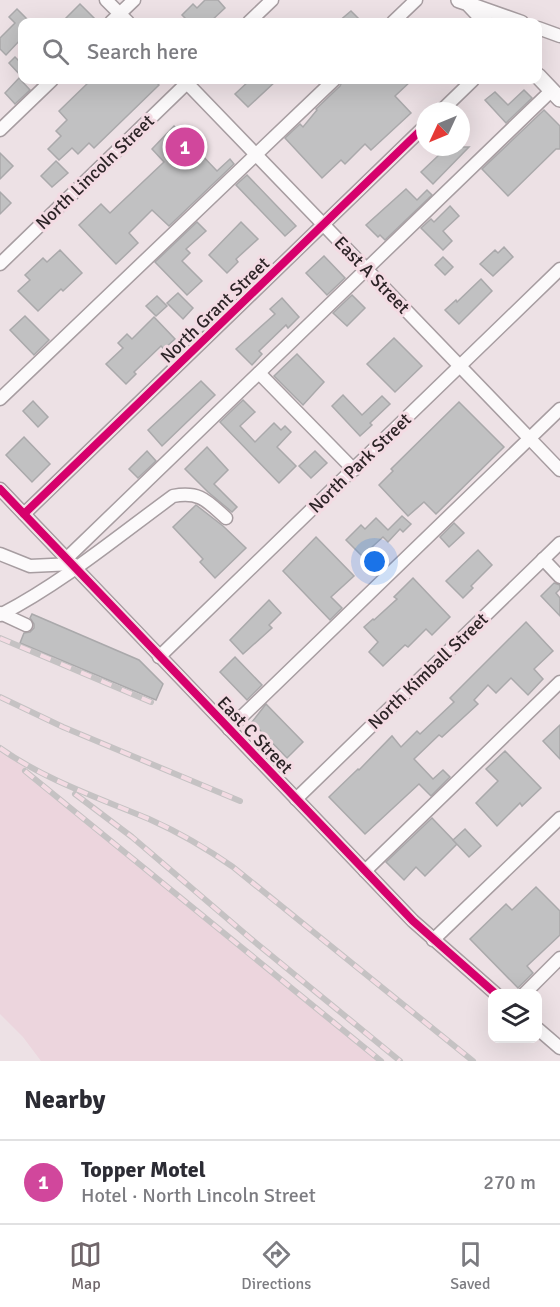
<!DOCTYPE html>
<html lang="en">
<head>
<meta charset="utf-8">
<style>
  :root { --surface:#fff; --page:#f2f2f3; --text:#2b2b33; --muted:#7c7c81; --line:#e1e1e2; --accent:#70666a }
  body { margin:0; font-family:Signika,sans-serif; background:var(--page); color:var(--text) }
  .controls { position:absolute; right:18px; bottom:18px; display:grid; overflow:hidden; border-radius:12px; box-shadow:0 6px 24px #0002 }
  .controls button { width:54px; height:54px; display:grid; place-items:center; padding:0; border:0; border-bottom:2px solid var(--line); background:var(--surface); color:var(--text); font:30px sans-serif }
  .compass { position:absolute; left:416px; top:102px; width:54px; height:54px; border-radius:50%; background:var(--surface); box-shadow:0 6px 24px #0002; rotate:226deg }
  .you { position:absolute; left:375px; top:562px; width:21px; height:21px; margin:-15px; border:4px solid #fff; border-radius:50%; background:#1a73e8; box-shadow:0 0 0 9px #1a73e833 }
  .badge { display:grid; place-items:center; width:39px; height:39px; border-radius:50%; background:var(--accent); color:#fff; font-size:20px; font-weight:700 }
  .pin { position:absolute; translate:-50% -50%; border:3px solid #fff; box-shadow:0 2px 6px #0006 }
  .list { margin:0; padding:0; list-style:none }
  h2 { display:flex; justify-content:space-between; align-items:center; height:78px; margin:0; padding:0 24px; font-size:26px }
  h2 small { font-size:20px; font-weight:400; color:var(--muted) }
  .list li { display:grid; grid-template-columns:39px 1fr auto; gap:18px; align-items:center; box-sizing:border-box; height:84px; padding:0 24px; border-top:2px solid var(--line) }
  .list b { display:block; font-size:22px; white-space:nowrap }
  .list p { margin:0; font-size:20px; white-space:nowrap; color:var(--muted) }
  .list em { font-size:20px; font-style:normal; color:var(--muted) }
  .icon { flex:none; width:33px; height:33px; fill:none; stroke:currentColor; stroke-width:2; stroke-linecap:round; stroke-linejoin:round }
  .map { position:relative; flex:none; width:560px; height:1061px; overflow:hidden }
  .search { position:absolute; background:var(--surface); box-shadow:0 6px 24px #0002; left:18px; right:18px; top:18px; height:66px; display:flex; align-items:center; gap:15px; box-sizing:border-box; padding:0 21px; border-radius:12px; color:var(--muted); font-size:22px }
  .sheet { height:162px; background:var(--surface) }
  nav { display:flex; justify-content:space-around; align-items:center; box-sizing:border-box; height:84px; border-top:2px solid var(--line); background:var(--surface); font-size:16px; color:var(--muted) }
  nav a { display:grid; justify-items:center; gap:3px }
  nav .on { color:var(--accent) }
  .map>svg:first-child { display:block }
</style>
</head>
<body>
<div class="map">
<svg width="560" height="1061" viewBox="0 0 560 1061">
  <rect width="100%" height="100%" fill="#ede1e5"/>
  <polygon fill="#ecd5dd" points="0,747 385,1061 41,1061 23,1037 0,1014"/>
  <g fill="#c1c1c2" stroke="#aaa9ab" stroke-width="1.5">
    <polygon points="205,0 218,0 225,8 210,22 189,22 182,15 193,4 197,8"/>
    <polygon points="80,4 98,22 62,22"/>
    <polygon points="17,9 30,22 22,22 22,38 6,55 0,49 0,38 15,23 9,17"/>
    <polygon points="351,11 362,22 338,22"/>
    <polygon points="15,57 22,64 22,77 9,63"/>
    <polygon points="19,78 30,90 15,104 5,93"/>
    <polygon points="91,80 154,80 159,85 94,148 89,143 78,154 72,148 59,160 48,149 61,136 56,131 67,120 59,111"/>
    <polygon points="250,80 277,80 248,107 235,94"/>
    <polygon points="343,80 412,80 395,96 411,113 371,150 365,144 345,164 341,160 322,178 285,138 300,124 303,127 317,110 316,109 340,86"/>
    <polygon points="524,90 532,98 506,123 485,100 495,92 508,105"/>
    <polygon points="544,110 560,126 560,149 556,149 508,196 482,169"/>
    <polygon points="174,126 217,171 230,159 234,164 169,226 152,210 129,233 138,243 116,264 79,225 101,204 110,213 164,162 152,149"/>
    <polygon points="443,147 469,147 433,184 421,172 440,154 438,152"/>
    <polygon points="0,153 13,166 0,179"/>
    <polygon points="56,161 68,173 52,187 41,176"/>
    <polygon points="247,175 296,226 285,236 236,185"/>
    <polygon points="406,189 417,200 427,190 432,195 385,240 380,235 378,237 366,225"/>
    <polygon points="0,192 11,203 0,214"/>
    <polygon points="450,206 459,216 443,231 452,241 443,250 421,228 431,219 434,222"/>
    <polygon points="197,222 206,231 186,249 190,253 182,261 202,281 187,295 155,262"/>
    <polygon points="241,222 258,239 236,259 238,262 227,273 209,255"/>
    <polygon points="504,247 513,257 493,276 480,264 495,250 498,253"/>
    <polygon points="60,250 82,273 63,291 61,289 38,311 18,291 30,280 25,275 43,258 47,262"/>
    <polygon points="324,256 345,278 327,295 306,273"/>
    <polygon points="443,257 453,267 445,275 435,265"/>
    <polygon points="481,279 492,291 459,324 445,310 456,300 457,302"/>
    <polygon points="178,293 193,308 183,319 167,303"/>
    <polygon points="352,295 365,308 347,326 333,313"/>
    <polygon points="157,296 167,306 156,316 146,306"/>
    <polygon points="282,298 299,317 288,328 286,325 259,351 262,354 252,365 236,349 275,314 270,309"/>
    <polygon points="25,316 49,340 34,355 10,330"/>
    <polygon points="154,317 175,339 164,349 161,346 134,372 136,374 126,384 106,364 123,348 118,343 127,334 132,339"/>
    <polygon points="394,338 422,366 395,392 367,364"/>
    <polygon points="297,354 324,382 303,405 274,376"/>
    <polygon points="201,381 215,395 162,446 148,430"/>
    <polygon points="343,395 362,415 382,396 390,404 370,423 372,425 360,436 332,406"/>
    <polygon points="243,400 255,412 240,426 255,442 274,423 281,430 285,426 291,432 277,447 296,466 279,483 220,422"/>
    <polygon points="33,401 48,417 38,427 23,411"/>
    <polygon points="459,402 504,447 436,514 424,502 408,516 379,485 393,471 391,469"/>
    <polygon points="24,437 50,464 32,482 6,455"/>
    <polygon points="207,447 228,470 214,484 237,507 232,512 208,492 185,469"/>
    <polygon points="147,451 156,461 138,478 129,469"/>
    <polygon points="315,451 327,463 311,478 299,466"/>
    <polygon points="196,505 223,526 246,548 215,578 200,562 203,559 173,527"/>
    <polygon points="402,516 411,524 403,532 400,529 388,542 383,537 362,556 346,540 361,525 365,529 376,518 388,530"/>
    <polygon points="454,523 464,533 449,547 440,537"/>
    <polygon points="316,537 354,576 331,597 342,608 330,620 283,571"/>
    <polygon points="478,550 492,565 471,586 473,588 463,598 446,581"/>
    <polygon points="413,578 450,617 432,635 426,629 408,647 405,645 383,666 369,652 378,642 364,627 373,619 374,620 397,599 394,597"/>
    <polygon points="554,583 560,585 560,589 556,593 560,598 560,616 541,596"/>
    <polygon points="269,600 281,613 269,625 272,628 243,654 230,640"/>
    <polygon points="32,614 139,660 163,684 156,700 20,643 24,633 30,632 34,628 34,624 30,618"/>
    <polygon points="526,622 553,651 534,669 543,679 528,695 511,678 496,693 488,685 474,700 478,704 442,737 439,735 414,759 433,779 443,770 450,777 431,796 419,784 365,834 329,797 358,769 359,770 392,736 401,747 417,731 420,734 454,702 450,698"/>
    <polygon points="235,657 262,685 247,700 220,672"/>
    <polygon points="266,704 303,742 287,758 252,722"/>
    <polygon points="560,725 560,759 543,741"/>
    <polygon points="505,751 541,788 522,806 520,803 497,826 476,803 498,781 486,769"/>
    <polygon points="432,818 457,844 425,876 416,867 404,880 386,862"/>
    <polygon points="465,829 481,846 469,857 453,840"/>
    <polygon points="536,887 560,911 560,935 527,966 533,973 518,988 470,939 506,904 512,910"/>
  </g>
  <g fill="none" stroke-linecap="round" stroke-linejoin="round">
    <g stroke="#a79da1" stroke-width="15">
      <g id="minor">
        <polyline points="106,0 128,22"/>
        <polyline points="471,4 522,22"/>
        <polyline points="111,22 134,0"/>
        <polyline points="249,22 272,0"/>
        <polyline points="393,22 416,0"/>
        <polyline points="538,28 560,36"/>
        <polyline points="184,80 560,470"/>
        <polyline points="441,111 473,80"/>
        <polyline points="0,130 52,80"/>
        <polyline points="0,264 190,80"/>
        <polyline points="259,373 354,470"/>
        <polyline points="0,399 334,80"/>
        <polyline points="0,489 413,921 496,994"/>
        <polyline points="24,514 425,126"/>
        <polyline points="0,554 30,566 73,564"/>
        <polyline points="67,558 552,90"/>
        <polyline points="543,559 560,577"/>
        <polyline points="0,613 26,625"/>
        <path d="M0,615C62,583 117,537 173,496C200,491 207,501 226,518"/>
        <polyline points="159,657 560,269"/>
        <polyline points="229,729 560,409"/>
        <polyline points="296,799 560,543"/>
        <polyline points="365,871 560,682"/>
        <polyline points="433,940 560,818"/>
        <polyline points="524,994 560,958"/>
        <polyline points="538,1029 560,1048"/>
      </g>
    </g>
    <g stroke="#a79da1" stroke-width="18">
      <g id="major">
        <polyline points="459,0 468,3 486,22"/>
        <polyline points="538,76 560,99"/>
      </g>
    </g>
    <use href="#minor" stroke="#fcfafb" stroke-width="12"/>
    <use href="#major" stroke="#fcfafb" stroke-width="15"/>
    <g stroke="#c5c2c3" stroke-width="6">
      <g id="rail">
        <polyline points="0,638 151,702"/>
        <polyline points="0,697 63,727 240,801"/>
        <path d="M0,748C45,780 99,798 149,819C178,832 206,848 233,867L473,1061"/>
        <polyline points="25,771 381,1061"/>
        <polyline points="75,794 132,837 250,938 400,1061"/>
      </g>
    </g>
    <use href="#rail" stroke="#f3dbe3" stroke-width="4" stroke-dasharray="11" stroke-linecap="butt"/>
    <g stroke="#f3dbe3" stroke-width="11">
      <g id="cycleway">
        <polyline points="0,489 413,921 496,994"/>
        <polyline points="24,514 425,126"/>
      </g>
    </g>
    <use href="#cycleway" stroke="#d6006c" stroke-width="8"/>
  </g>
  <g text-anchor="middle" stroke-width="6" stroke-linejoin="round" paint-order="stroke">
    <g font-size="18" fill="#2d2427" stroke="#f3dbe3">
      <text transform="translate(95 172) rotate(-44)" y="6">North Lincoln Street</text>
      <text transform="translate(372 275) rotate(46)" y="6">East A Street</text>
      <text transform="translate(215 310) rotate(-44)" y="6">North Grant Street</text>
      <text transform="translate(360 463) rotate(-44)" y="6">North Park Street</text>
      <text transform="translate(428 671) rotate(-44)" y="6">North Kimball Street</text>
      <text transform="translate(255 735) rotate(46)" y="6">East C Street</text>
    </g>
  </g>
</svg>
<div class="controls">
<button><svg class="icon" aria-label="layers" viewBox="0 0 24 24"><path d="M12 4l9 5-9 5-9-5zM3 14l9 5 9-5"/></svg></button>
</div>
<svg class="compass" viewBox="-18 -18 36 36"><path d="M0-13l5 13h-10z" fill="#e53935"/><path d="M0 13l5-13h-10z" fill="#7c7c81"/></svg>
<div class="you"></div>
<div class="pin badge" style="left:185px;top:147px;background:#d1479c">1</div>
<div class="search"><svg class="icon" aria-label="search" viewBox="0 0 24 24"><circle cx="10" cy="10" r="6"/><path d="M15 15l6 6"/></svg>Search here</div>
</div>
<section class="sheet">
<h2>Nearby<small></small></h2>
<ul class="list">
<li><span class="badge" style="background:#d1479c">1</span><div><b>Topper Motel</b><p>Hotel · North Lincoln Street</p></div><em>270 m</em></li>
</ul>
</section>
<nav>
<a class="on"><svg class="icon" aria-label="map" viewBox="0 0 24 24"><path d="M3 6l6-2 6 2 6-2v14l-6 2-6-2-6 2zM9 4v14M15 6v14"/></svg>Map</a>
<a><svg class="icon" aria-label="directions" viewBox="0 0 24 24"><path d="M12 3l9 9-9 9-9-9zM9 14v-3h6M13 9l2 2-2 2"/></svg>Directions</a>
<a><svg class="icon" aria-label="saved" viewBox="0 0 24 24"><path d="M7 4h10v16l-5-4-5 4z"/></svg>Saved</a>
</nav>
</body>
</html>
